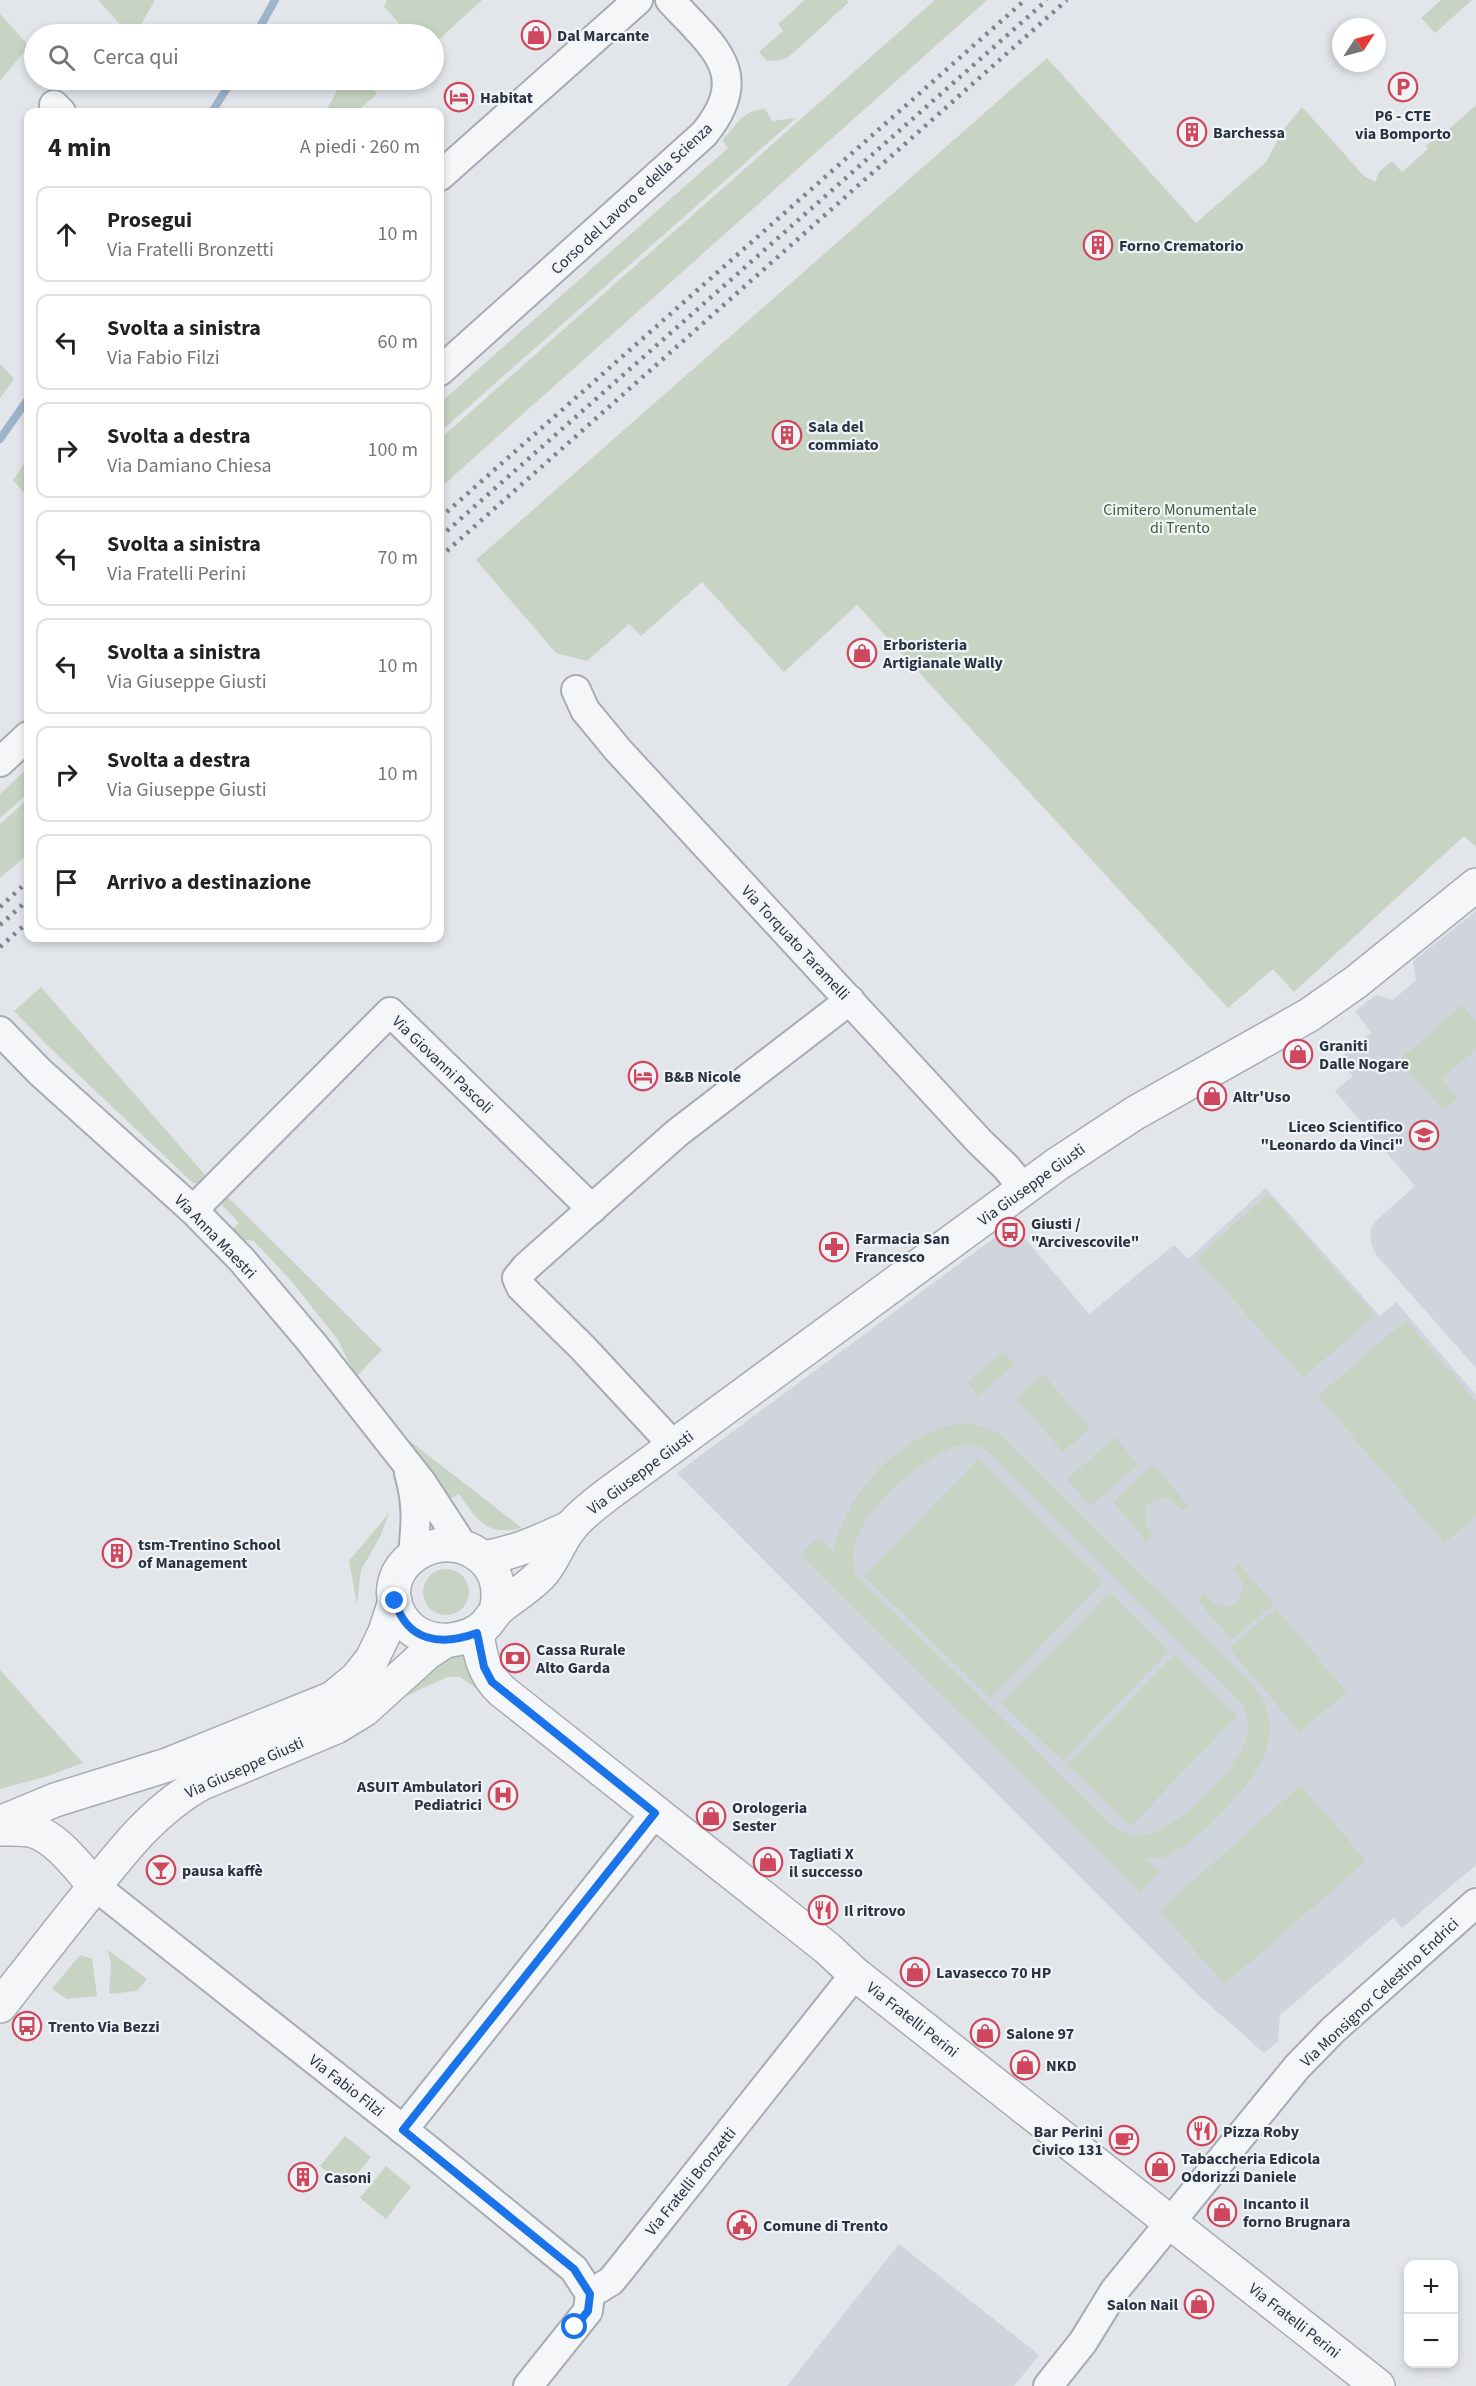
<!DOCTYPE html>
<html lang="it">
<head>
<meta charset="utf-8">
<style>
  :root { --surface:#fff; --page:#f6f6f6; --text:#222; --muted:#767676; --line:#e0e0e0 }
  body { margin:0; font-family:"Source Sans 3",sans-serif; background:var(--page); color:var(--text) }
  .controls { position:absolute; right:18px; bottom:18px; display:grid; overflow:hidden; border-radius:12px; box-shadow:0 3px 9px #0003 }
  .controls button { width:54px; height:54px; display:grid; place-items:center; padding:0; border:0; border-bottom:2px solid var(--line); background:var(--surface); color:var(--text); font:30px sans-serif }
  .compass { position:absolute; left:1332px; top:18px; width:54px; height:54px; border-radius:50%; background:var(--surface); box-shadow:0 3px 9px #0003; rotate:54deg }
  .stop { position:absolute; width:18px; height:18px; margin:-14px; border:4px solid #1a73e8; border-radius:50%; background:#fff }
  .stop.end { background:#1a73e8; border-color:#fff; box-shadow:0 2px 6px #0008 }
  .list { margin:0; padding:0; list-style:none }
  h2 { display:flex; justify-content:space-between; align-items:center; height:78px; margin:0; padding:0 24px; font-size:26px }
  h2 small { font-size:20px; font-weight:400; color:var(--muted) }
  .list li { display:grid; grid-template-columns:39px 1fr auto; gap:18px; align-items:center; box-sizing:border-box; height:96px; margin:0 12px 12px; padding:0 12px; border:2px solid var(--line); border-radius:12px }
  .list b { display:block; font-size:22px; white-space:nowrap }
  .list p { margin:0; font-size:20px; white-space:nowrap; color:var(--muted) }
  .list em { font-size:20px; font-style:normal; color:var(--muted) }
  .icon { flex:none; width:33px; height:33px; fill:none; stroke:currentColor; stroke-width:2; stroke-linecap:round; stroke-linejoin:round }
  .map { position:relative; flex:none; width:1476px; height:2386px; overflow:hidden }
  .search { position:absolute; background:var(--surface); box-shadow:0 3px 9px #0003; left:24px; top:24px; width:420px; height:66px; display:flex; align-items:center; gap:15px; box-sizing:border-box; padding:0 21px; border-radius:33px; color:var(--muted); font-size:22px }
  .panel { position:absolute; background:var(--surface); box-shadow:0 3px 9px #0003; left:24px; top:108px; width:420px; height:834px; border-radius:12px }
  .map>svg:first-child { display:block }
</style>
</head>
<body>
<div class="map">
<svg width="1476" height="2386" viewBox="0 0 1476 2386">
  <rect width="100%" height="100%" fill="#e2e5ea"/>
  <g fill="#d0d4dc">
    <polygon points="1476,911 1476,1368 1377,1256 1371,1244 1370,1230 1376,1221 1415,1186 1335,1091 1353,1076 1339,1059 1371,1033 1355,1011 1376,995 1393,1000 1416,980 1413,961"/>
    <polygon points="1266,1188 1380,1316 1396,1302 1476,1395 1476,1865 1402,1928 1393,1918 1280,2015 1278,2041 1264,2053 1195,1992 677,1473 1013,1224 1089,1314 1174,1245 1188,1259"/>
    <polygon points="899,2244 1039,2355 1014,2386 787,2386"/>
  </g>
  <g fill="#c7d4c3" fill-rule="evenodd">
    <polygon points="98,0 155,0 136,34 129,34"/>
    <polygon points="387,0 482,0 434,44 434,34 409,34 384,7"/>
    <polygon points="805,0 847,0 848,3 791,55 782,60 767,61 759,52 783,31 778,24"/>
    <polygon points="935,0 987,0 440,488 440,439"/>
    <polygon points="1441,0 1472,0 1435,33 1421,18"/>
    <polygon points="0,14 29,46 0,81"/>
    <polygon points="1047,58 1196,223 1266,162 1283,130 1302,107 1364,176 1375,182 1379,172 1392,161 1402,172 1428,149 1426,146 1446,128 1448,130 1476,105 1476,847 1464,836 1294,992 1273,969 1228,1008 857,605 784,672 702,582 641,636 629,624 587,661 556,653 476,560"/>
    <polygon points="343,80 364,80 377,94 356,112 325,112"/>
    <path d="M765,109L772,121L796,118L440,432V403L728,148L722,140C738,125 740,111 765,109Z"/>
    <polygon points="0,364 14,379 0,398"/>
    <polygon points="28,458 28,491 25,494 13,480"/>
    <polygon points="28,768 28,793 0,818 0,794"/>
    <polygon points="28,799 28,854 0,878 0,824"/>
    <polygon points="41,987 206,1176 199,1184 193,1183 48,1046 14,1011"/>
    <polygon points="1462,1005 1476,1022 1476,1049 1442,1079 1458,1098 1443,1110 1399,1060"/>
    <polygon points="225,1194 382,1350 356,1377 338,1340 292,1282 254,1241 240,1239 231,1230 239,1223 218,1201"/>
    <polygon points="1268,1194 1375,1315 1303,1378 1196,1258"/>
    <polygon points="1406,1320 1476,1402 1476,1516 1444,1543 1318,1396"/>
    <polygon points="1004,1351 1015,1365 978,1396 967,1382"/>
    <polygon points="1043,1374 1090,1428 1063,1452 1015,1397"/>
    <path d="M956,1423C973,1423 983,1425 998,1433L1258,1691C1269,1709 1273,1726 1267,1748C1259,1781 1200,1840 1169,1855C1163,1859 1153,1858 1146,1859L1159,1873L1140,1892L800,1555L819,1537L833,1551C847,1492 897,1438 956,1423ZM965,1444L979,1446L990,1453L1243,1705C1248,1716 1250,1725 1247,1736C1239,1769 1169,1841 1133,1836C1126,1835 1118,1829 1112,1826L855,1574C854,1568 853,1561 853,1555C857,1511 924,1453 965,1444Z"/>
    <path d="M402,1435L522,1528C487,1536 478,1522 459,1494L451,1499Z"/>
    <polygon points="1115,1437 1138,1465 1090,1506 1067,1479"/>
    <polygon points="978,1459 1103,1581 990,1698 864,1576"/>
    <path d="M1153,1465L1188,1505L1182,1511L1170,1499C1158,1497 1152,1500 1145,1508L1146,1525L1154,1535L1146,1542L1113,1502Z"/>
    <polygon points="389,1513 380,1537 361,1570 357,1604 349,1561"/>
    <path d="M1239,1564L1274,1604L1232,1639L1197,1600L1205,1593C1212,1602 1218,1607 1230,1606C1239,1600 1243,1595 1243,1583L1233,1569Z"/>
    <circle cx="446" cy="1592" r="23"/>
    <polygon points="1109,1593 1169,1651 1062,1761 1002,1703"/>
    <polygon points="1276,1608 1347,1692 1300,1732 1229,1648"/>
    <polygon points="468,1650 487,1696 460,1677 447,1677 404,1697 404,1689 451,1656"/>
    <polygon points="1174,1655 1237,1716 1131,1826 1067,1765"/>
    <polygon points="0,1670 83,1763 45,1777 0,1789"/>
    <polygon points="1301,1785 1366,1861 1225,1984 1159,1911"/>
    <polygon points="108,1950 147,1979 137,1991 109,1994 111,1965"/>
    <polygon points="80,1955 92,1959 97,1996 67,1999 52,1989"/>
    <polygon points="345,2136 371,2157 346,2187 320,2166"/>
    <polygon points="386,2166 411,2187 386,2219 360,2198"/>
  </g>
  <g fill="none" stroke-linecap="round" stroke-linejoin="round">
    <g stroke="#9db3ca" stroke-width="8">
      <polyline points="256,34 275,0"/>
      <polyline points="212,112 232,80"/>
      <polyline points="0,439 28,399"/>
    </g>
    <g stroke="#a7acb4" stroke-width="32">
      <g id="minor">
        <polyline points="54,105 61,112"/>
        <polyline points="440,176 638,0"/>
        <path d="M440,371L704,134C754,73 712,46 670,0"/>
        <polyline points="576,690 585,710 618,750 979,1141 1006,1167 1024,1189"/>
        <polyline points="0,762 28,736"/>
        <polyline points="0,1031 40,1072 193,1210 241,1259 312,1343 422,1483 463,1546"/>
        <polyline points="193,1210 390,1012 592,1209"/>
        <polyline points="674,1446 583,1348 521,1287 517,1278 526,1267 677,1133 850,1000"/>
        <path d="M409,1473C418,1504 416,1524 413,1555"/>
        <polyline points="95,1886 425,2147 574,2269 590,2294 588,2311 528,2386"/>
        <polyline points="403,2130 655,1813"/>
        <polyline points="590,2294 611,2281 620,2270 855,1974"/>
        <polyline points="1048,2386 1083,2342 1115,2290 1297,2067 1333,2030 1476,1903"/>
      </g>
    </g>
    <g stroke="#a7acb4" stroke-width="36">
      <g id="tertiary">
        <path d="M483,1558C515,1553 541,1541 571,1527"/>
        <path d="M496,1611C500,1594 499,1578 488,1564C447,1516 366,1567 403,1620C414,1635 432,1642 451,1640C465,1638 478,1634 487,1623C491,1618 494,1613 498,1609C513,1596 532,1586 544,1571C554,1558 560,1541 570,1528C580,1515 595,1504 608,1494L1056,1165L1135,1113L1309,1015L1356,982L1476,885"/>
        <path d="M477,1633C480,1656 484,1674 502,1691L827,1948L855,1974L1378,2386"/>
        <polyline points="0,1823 55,1800 167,1765 333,1698 357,1678 372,1659 385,1632 395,1601"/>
        <path d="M0,1829C11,1829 23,1828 34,1831C58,1839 78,1867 95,1886"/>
        <path d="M0,2006C29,1969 57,1933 86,1897C120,1854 152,1811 200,1784L336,1727L364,1710L427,1653L445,1641"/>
      </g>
    </g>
    <use href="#minor" stroke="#f4f6f8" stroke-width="28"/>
    <use href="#tertiary" stroke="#f4f6f8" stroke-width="33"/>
    <g stroke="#7b8594" stroke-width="4.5" stroke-dasharray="3 6" stroke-linecap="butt">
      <polyline points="440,518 1025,0"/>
      <polyline points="440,537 1047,0"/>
      <polyline points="440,557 1067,0"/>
      <polyline points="0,907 28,881"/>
      <polyline points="0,925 28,900"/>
      <polyline points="0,947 28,922"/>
    </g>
  </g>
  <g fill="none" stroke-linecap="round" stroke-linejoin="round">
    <path stroke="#1a73e8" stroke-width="8" d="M395,1601C407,1642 441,1646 477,1633L484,1667L492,1682L655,1813L403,2130L574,2269L590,2294L588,2311L575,2327"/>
  </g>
  <defs>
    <g id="shop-ring" transform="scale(1.5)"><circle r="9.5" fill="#f1f4f7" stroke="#cf475d" stroke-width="1.5"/><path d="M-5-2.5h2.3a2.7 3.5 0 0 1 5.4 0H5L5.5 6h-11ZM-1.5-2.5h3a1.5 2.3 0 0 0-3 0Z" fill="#cf475d"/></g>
    <g id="parking-ring" transform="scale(1.5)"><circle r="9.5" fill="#f1f4f7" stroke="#cf475d" stroke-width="1.5"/><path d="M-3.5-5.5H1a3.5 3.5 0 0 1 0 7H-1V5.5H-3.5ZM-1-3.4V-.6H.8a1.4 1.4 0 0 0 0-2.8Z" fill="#cf475d"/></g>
    <g id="hotel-ring" transform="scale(1.5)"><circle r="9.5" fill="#f1f4f7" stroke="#cf475d" stroke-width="1.5"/><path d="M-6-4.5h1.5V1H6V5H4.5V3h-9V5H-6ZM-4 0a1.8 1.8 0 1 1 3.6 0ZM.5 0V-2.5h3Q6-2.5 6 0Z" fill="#cf475d"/></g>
    <g id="building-ring" transform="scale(1.5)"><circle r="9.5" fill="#f1f4f7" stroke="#cf475d" stroke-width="1.5"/><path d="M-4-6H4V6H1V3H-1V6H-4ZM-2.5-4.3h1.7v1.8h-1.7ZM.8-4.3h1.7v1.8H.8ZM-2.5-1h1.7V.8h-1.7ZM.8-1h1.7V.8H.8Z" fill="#cf475d"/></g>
    <g id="school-ring" transform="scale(1.5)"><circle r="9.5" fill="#f1f4f7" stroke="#cf475d" stroke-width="1.5"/><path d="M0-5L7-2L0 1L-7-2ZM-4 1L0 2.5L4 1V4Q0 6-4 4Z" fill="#cf475d"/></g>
    <g id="bus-ring" transform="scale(1.5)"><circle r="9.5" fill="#f1f4f7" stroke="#cf475d" stroke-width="1.5"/><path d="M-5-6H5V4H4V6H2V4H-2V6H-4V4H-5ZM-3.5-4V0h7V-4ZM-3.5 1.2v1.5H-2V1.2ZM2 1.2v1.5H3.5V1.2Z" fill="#cf475d"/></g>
    <g id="pharmacy-ring" transform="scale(1.5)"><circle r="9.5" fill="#f1f4f7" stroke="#cf475d" stroke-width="1.5"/><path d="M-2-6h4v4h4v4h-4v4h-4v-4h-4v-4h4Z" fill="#cf475d"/></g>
    <g id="bank-ring" transform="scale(1.5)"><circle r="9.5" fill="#f1f4f7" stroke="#cf475d" stroke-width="1.5"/><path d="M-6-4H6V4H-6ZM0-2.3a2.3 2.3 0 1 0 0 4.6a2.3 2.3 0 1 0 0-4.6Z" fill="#cf475d"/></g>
    <g id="hospital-ring" transform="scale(1.5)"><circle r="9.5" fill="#f1f4f7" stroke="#cf475d" stroke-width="1.5"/><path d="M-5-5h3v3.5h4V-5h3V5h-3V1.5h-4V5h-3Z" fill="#cf475d"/></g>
    <g id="bar-ring" transform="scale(1.5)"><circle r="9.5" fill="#f1f4f7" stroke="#cf475d" stroke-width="1.5"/><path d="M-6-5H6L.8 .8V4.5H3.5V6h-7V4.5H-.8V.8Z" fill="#cf475d"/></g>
    <g id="restaurant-ring" transform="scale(1.5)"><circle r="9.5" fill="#f1f4f7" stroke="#cf475d" stroke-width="1.5"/><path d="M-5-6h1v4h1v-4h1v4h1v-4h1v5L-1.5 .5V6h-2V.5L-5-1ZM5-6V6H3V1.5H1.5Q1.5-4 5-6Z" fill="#cf475d"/></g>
    <g id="cafe-ring" transform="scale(1.5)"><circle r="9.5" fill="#f1f4f7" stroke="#cf475d" stroke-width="1.5"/><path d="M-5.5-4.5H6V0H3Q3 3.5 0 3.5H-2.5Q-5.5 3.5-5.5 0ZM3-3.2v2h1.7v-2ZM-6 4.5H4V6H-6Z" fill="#cf475d"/></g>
    <g id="civic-ring" transform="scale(1.5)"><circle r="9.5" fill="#f1f4f7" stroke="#cf475d" stroke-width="1.5"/><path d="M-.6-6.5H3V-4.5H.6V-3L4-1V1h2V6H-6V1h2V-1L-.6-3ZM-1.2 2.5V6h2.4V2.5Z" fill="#cf475d"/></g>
  </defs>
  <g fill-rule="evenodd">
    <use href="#shop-ring" x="536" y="35"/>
    <use href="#parking-ring" x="1403" y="87"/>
    <use href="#hotel-ring" x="459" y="97"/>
    <use href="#building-ring" x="1192" y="132"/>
    <use href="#building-ring" x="1098" y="245"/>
    <use href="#building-ring" x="787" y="435"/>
    <use href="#shop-ring" x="862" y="653"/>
    <use href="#shop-ring" x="1298" y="1054"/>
    <use href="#hotel-ring" x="643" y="1076"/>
    <use href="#shop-ring" x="1212" y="1096"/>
    <use href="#school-ring" x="1424" y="1135"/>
    <use href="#bus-ring" x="1010" y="1232"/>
    <use href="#pharmacy-ring" x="834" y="1247"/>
    <use href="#building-ring" x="117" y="1553"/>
    <use href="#bank-ring" x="515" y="1658"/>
    <use href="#hospital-ring" x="503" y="1795"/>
    <use href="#shop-ring" x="711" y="1816"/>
    <use href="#shop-ring" x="768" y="1862"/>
    <use href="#bar-ring" x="161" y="1870"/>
    <use href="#restaurant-ring" x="823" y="1910"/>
    <use href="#shop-ring" x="915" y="1972"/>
    <use href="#bus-ring" x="27" y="2026"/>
    <use href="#shop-ring" x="985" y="2033"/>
    <use href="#shop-ring" x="1025" y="2065"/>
    <use href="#restaurant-ring" x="1202" y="2131"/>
    <use href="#cafe-ring" x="1124" y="2140"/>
    <use href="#shop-ring" x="1160" y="2167"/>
    <use href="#building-ring" x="303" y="2177"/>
    <use href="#shop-ring" x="1222" y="2212"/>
    <use href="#civic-ring" x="742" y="2225"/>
    <use href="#shop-ring" x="1199" y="2304"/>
  </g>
  <g text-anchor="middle" stroke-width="4.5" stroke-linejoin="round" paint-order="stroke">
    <g font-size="16" font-weight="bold" fill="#2a3342" stroke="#f1f4f7" text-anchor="start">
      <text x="557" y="41">Dal Marcante</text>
      <text x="480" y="103">Habitat</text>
      <text x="1403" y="121" text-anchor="middle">P6 - CTE<tspan x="1403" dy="18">via Bomporto</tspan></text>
      <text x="1213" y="138">Barchessa</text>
      <text x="1119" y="251">Forno Crematorio</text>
      <text x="808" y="432">Sala del<tspan x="808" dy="18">commiato</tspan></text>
      <text x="883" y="650">Erboristeria<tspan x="883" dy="18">Artigianale Wally</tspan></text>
      <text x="1319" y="1051">Graniti<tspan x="1319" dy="18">Dalle Nogare</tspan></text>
      <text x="664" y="1082">B&amp;B Nicole</text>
      <text x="1233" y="1102">Altr'Uso</text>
      <text x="1403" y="1132" text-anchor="end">Liceo Scientifico<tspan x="1403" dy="18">"Leonardo da Vinci"</tspan></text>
      <text x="1031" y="1229">Giusti /<tspan x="1031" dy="18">"Arcivescovile"</tspan></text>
      <text x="855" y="1244">Farmacia San<tspan x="855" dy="18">Francesco</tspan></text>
      <text x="138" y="1550">tsm-Trentino School<tspan x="138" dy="18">of Management</tspan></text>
      <text x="536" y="1655">Cassa Rurale<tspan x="536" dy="18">Alto Garda</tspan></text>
      <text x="482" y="1792" text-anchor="end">ASUIT Ambulatori<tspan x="482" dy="18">Pediatrici</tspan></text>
      <text x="732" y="1813">Orologeria<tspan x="732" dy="18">Sester</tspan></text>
      <text x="789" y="1859">Tagliati X<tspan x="789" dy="18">il successo</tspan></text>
      <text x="182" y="1876">pausa kaffè</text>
      <text x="844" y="1916">Il ritrovo</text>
      <text x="936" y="1978">Lavasecco 70 HP</text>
      <text x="48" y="2032">Trento Via Bezzi</text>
      <text x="1006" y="2039">Salone 97</text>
      <text x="1046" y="2071">NKD</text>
      <text x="1103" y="2137" text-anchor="end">Bar Perini<tspan x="1103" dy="18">Civico 131</tspan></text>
      <text x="1223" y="2137">Pizza Roby</text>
      <text x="1181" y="2164">Tabaccheria Edicola<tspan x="1181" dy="18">Odorizzi Daniele</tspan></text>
      <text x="324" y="2183">Casoni</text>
      <text x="1243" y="2209">Incanto il<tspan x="1243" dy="18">forno Brugnara</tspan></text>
      <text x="763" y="2231">Comune di Trento</text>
      <text x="1178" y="2310" text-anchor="end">Salon Nail</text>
    </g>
    <g font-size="16" fill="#2a3342" stroke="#f1f4f7">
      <text transform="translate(631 198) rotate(-43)" y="6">Corso del Lavoro e della Scienza</text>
      <text transform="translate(796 942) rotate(47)" y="6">Via Torquato Taramelli</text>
      <text transform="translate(443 1064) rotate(44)" y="6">Via Giovanni Pascoli</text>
      <text transform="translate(1031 1184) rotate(-36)" y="6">Via Giuseppe Giusti</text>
      <text transform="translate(216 1236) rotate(46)" y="6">Via Anna Maestri</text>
      <text transform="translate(640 1472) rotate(-37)" y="6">Via Giuseppe Giusti</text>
      <text transform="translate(244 1767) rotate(-24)" y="6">Via Giuseppe Giusti</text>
      <text transform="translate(1379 1992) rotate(-43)" y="6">Via Monsignor Celestino Endrici</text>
      <text transform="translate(913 2019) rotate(38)" y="6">Via Fratelli Perini</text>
      <text transform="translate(347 2085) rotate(38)" y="6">Via Fabio Filzi</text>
      <text transform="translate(690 2181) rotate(-51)" y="6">Via Fratelli Bronzetti</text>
      <text transform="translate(1295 2320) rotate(38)" y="6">Via Fratelli Perini</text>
    </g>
    <g font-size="16" fill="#3f5e37" stroke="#f1f4f7">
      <text x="1180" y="515">Cimitero Monumentale<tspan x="1180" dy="18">di Trento</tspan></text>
    </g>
  </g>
</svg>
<div class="controls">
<button>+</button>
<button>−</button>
</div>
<svg class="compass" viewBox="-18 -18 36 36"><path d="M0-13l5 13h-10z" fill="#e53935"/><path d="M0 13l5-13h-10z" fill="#767676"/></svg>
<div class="stop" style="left:575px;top:2327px"></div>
<div class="stop end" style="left:395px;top:1601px"></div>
<div class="search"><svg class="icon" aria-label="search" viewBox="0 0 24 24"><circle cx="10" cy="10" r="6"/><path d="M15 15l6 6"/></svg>Cerca qui</div>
<section class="panel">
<h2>4 min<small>A piedi · 260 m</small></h2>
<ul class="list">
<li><svg class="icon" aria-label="ahead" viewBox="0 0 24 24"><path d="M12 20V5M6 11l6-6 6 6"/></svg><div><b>Prosegui</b><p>Via Fratelli Bronzetti</p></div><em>10 m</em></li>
<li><svg class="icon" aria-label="left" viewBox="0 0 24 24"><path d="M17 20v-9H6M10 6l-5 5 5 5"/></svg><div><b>Svolta a sinistra</b><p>Via Fabio Filzi</p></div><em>60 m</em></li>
<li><svg class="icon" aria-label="right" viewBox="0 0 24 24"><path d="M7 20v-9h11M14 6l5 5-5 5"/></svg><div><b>Svolta a destra</b><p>Via Damiano Chiesa</p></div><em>100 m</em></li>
<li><svg class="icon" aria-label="left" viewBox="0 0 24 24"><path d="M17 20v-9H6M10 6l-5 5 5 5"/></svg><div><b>Svolta a sinistra</b><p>Via Fratelli Perini</p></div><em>70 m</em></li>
<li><svg class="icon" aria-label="left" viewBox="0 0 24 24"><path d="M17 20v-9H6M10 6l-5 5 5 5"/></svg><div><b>Svolta a sinistra</b><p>Via Giuseppe Giusti</p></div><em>10 m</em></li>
<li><svg class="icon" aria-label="right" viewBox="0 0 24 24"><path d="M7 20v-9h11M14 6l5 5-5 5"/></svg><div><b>Svolta a destra</b><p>Via Giuseppe Giusti</p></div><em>10 m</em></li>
<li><svg class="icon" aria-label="arrive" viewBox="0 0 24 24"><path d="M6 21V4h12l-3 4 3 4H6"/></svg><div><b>Arrivo a destinazione</b></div></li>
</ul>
</section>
</div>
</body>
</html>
